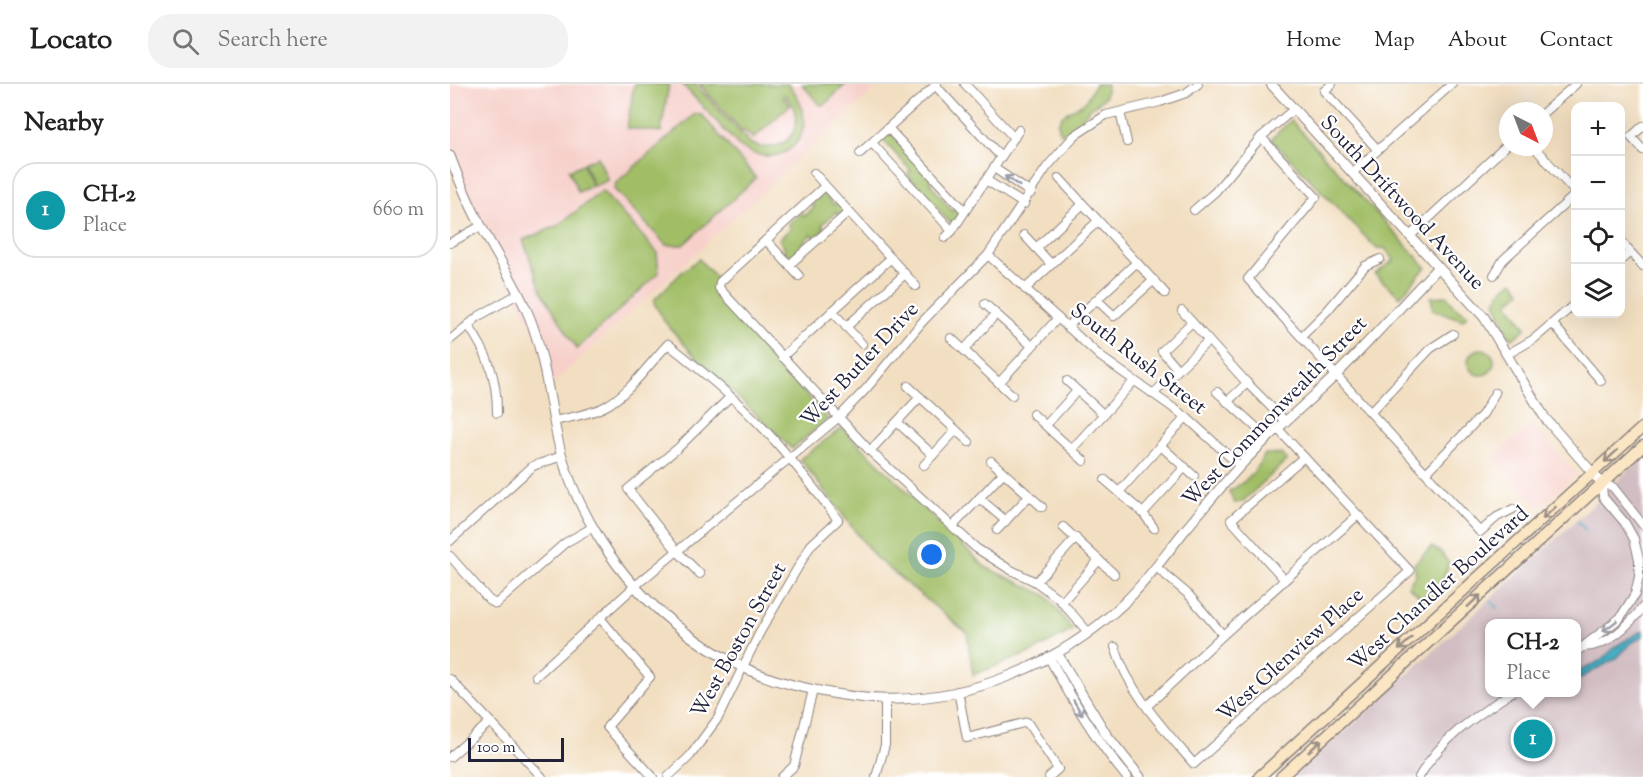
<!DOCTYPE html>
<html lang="en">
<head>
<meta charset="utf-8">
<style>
  :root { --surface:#fff; --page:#f2f2f2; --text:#222; --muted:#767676; --line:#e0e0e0; --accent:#c8321e }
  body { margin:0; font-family:"Sorts Mill Goudy",serif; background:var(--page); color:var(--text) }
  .controls { position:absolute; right:18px; top:18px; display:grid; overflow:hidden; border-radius:12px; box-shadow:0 6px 24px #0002 }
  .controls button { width:54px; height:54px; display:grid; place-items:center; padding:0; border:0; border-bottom:2px solid var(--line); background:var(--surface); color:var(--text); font:30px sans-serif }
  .compass { position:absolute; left:1049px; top:18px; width:54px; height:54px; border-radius:50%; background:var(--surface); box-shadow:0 6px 24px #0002; rotate:138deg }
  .scale { position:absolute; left:18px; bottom:15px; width:96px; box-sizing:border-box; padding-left:6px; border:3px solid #22223b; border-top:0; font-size:16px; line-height:21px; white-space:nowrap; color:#22223b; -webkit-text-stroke:4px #fff; paint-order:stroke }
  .you { position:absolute; left:482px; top:471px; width:21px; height:21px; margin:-15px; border:4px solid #fff; border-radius:50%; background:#1a73e8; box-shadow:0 0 0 9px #1a73e833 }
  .badge { display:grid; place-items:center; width:39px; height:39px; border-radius:50%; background:var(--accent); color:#fff; font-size:20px; font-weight:700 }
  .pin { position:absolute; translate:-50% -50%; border:3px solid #fff; box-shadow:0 2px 6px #0006 }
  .popup { position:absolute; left:1035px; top:535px; width:96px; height:78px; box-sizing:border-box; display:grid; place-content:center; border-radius:12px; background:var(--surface); filter:drop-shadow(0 2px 4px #0005); font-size:20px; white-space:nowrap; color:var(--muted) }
  .popup b { font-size:22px; color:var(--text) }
  .popup::after { content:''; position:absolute; left:50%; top:100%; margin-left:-12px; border:12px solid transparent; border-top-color:var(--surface) }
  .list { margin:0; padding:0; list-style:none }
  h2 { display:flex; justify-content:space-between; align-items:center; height:78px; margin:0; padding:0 24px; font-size:26px }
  h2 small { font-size:20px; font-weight:400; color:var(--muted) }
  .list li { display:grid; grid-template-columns:39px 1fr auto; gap:18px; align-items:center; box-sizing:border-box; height:96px; margin:0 12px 12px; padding:0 12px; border:2px solid var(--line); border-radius:24px }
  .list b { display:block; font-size:22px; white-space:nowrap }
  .list p { margin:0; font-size:20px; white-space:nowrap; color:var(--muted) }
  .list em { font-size:20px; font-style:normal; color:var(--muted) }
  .icon { flex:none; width:33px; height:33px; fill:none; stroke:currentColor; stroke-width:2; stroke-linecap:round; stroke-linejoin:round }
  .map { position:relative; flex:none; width:1193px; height:693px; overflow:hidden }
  header { display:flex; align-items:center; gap:36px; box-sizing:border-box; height:84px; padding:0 30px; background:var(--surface); border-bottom:2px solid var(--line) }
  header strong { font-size:28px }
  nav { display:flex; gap:33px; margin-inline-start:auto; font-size:21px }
  .search { width:420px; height:54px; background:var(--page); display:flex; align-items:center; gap:15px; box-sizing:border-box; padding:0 21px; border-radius:24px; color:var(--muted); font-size:22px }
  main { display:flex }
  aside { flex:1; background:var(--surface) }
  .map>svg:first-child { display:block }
</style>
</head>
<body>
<header>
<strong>Locato</strong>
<div class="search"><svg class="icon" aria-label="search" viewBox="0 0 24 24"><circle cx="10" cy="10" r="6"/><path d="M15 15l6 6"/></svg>Search here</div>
<nav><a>Home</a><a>Map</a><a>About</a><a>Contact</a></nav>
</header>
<main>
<aside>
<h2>Nearby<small></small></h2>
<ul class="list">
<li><span class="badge" style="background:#0f9aa8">1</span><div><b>CH-2</b><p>Place</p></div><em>660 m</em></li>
</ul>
</aside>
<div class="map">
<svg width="1193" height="693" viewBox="0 0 1193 693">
  <rect width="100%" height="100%" fill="#fff"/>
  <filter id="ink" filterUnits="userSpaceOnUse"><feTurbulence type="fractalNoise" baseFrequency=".0167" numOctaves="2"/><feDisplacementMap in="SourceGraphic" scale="12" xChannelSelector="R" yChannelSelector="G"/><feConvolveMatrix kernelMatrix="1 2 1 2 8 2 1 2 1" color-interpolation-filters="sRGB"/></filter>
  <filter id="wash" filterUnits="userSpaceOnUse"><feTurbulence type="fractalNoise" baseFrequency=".008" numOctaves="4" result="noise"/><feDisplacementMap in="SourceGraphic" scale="24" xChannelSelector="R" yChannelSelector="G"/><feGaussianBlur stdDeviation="1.35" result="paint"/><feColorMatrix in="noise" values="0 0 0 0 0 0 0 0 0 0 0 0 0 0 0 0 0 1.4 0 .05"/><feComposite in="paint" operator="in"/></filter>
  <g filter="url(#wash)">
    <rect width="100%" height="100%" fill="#f2dec0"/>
    <g fill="#f7d0ca">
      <polygon points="0,0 430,0 98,304 88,257 0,72"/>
      <polygon points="1081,339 1127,390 1089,424 1042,374"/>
    </g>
    <path fill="#d2bec2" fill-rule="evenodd" d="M1193,371V693H842L889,653L1142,422ZM1040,540H1126V608H1040Z"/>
    <g fill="#a1be66" stroke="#627050" stroke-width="1.5">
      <polygon points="184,0 219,0 211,48 177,44"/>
      <path d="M232,0H245L301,60C337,74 361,39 335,11L333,13L340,21L303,55L295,47L293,48L249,0H338C379,45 333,95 288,61Z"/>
      <polygon points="352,0 396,0 375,20 370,21"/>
      <path d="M645,0H657L655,12C650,19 641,22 636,29C627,39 626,51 610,49L608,39L613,31L635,18Z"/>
      <polygon points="245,30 252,31 306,94 233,161 216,161 164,105 166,99"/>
      <polygon points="841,36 976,183 950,213 925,190 944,176 935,164 927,165 821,55"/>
      <polygon points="442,49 482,96 480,99 502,127 507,123 510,127 508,134 500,139 457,90 461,87 431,54"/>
      <polygon points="148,73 158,96 144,102 134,79"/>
      <polygon points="133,80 142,102 128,108 119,86"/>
      <polygon points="152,107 207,168 209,189 127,265 92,208 73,156 107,142"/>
      <polygon points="373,109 384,121 388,118 393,124 393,130 389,131 386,128 372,141 375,145 365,154 361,150 352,160 352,166 343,174 333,168 335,164 329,155 341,144 338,140 351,129 355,132 364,123 361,120"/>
      <polygon points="249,175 267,195 267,210 378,335 342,365 241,268 215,238 203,217 233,187"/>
      <polygon points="1063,197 1071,207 1058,219 1076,244 1063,255 1058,249 1045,217 1051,207"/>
      <polygon points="997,212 1003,221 1018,231 1013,236 983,226 981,213"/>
      <circle cx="1031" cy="278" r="13"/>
      <polygon points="392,344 535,483 596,511 623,546 582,568 523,591 517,549 425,473 350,375"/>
      <path d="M815,370H831L837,376L792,418L784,419L779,407C795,399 808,386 815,370Z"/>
      <polygon points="981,463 991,468 999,479 987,513 975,517 958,502 966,490 964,480"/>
    </g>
    <polygon fill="#3faabf" stroke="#30667d" stroke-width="1.5" points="1193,546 1193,552 1180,560 1167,574 1127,596 1127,587 1137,584 1153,575 1166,562"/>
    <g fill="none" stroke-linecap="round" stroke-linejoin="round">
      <g stroke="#3faabf" stroke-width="2">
        <polyline points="1128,438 1135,445"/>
        <polyline points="1041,517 1047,524"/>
      </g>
    </g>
  </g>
  <g filter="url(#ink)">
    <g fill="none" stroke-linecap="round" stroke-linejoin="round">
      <g stroke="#8a807e" stroke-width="10">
        <g id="minor">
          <polyline points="515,0 564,54"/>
          <polyline points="882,0 874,7 928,66"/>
          <polyline points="485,1 551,73"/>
          <polyline points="670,28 677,58"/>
          <polyline points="1094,28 1126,0"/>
          <polyline points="1193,42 1181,53 1193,66"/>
          <polyline points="438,44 515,127"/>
          <polyline points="811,53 866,113 798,195 1030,448 1047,433 1063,425"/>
          <polyline points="422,59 502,147"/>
          <polyline points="1084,63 1126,109"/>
          <polyline points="410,69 487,0"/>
          <polyline points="544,84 581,109"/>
          <polyline points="364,89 466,202"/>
          <polyline points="902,89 1002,0"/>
          <polyline points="609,94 715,209"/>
          <polyline points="536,96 574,120"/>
          <polyline points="375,102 270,198 269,204 420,367 526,464 559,485 586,498 609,515 638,548"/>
          <polyline points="744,126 765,108 811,53 844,25"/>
          <polyline points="574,151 601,180"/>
          <polyline points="960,152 1058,60"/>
          <polyline points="495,154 502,147 569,46"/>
          <polyline points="316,156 349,192"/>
          <polyline points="1170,157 1193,182"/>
          <polyline points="0,159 31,142"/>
          <polyline points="586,164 632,121"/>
          <polyline points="538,171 651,273 736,333 790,382"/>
          <polyline points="1170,177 1180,168"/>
          <polyline points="339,181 399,128"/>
          <polyline points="1044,191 1053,176 1126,110"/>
          <polyline points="575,205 647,138"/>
          <polyline points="647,216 664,232 704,196"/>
          <polyline points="535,220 582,262"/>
          <polyline points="382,227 412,260"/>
          <polyline points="732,227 797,299 835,337"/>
          <polyline points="1103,240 1151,297"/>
          <path d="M18,241C38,270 47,293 47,329"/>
          <polyline points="396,243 455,190"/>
          <polyline points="617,243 686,179"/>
          <polyline points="852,252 877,227 915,182 930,175"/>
          <polyline points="501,254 562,311"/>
          <polyline points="0,256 29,232 68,210"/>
          <polyline points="514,266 546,230"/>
          <polyline points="1058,270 1084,255 1126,219"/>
          <polyline points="332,273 441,174"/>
          <polyline points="728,286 712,267 742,238"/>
          <polyline points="617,297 653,330"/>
          <polyline points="549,299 608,234"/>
          <polyline points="458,302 519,358"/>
          <polyline points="767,308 818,354"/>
          <polyline points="703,310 758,257"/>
          <polyline points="777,318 797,299"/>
          <polyline points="921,328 980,265 1003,250"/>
          <polyline points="583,330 634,377"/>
          <path d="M104,337C121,333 138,331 154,323C178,311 199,280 218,260C251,286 286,315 315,346C341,374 365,405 388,436L361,461L310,548L268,634L240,672L218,693"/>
          <polyline points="447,338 483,371"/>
          <polyline points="596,341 627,307"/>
          <polyline points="711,362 744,392"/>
          <polyline points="622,365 684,297"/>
          <polyline points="420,367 470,313"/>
          <polyline points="541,377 592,423"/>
          <polyline points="474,381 506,346"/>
          <polyline points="977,388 1033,330 1045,309"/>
          <polyline points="655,396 693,429 704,444"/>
          <polyline points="669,408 736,333"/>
          <polyline points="529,414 556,437"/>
          <polyline points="693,429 735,383"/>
          <polyline points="503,442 553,389"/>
          <polyline points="613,443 664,490"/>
          <polyline points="547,446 579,412"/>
          <polyline points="0,457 83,382 112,372"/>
          <polyline points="0,472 39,516 46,520 115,459 143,443"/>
          <polyline points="706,483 739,511 773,551"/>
          <polyline points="250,490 227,467 178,405 228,364 280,313"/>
          <polyline points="834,495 781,436 854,373"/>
          <polyline points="586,498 626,454"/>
          <polyline points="612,518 649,476"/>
          <polyline points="150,534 200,593 157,643 203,693"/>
          <path d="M665,563C678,607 714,645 744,680L960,487L828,345"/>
          <path d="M1134,563C1157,563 1180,540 1193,523"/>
          <polyline points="1126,568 1170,534 1185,510 1189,493 1189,475 1184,455 1175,439 1153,413 1152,400 1163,403 1193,441"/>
          <polyline points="86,592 185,502 388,334 416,305 473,237 538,171 597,83 624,52 656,31 710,18 736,9 748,0"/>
          <polyline points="0,595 92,693"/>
          <polyline points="508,607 517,654 577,638 608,685 599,693"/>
          <polyline points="697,622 773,551 908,431"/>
          <polyline points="0,673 40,638"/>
          <polyline points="332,693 344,682 363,606"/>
          <polyline points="426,693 435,661 435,615"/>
          <path d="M969,693C991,654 1026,632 1062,608"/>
        </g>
      </g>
      <g stroke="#8a807e" stroke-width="11">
        <g id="tertiary">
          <polyline points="821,0 1034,233 1095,334 1152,400"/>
          <path d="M0,72C9,96 18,118 30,140C46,171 66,200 79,232C97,276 99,324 111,369C119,399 135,431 151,457C192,524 266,582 343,601C372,608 401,614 431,615C519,618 610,580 674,519C695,499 713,474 731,451C750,428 769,405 789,383C819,350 854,322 886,291C921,256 954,219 988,183"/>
          <polyline points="607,569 656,650 690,693"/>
          <path d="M599,573C622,616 646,656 677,693"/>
        </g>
      </g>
      <g stroke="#8a807e" stroke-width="13">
        <g id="secondary">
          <polyline points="809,693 1193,343"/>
          <polyline points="831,693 1193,362"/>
        </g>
      </g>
      <use href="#minor" stroke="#fff" stroke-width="8"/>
      <use href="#tertiary" stroke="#fff" stroke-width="9"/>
      <use href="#secondary" stroke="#fbe6c4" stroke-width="10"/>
    </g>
    <defs><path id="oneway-shaft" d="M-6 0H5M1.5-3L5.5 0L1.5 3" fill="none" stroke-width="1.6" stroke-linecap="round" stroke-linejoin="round" transform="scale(1.5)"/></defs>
    <g stroke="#9c9ca7">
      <use href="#oneway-shaft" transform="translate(562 97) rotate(-146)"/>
      <use href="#oneway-shaft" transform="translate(1160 542) rotate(142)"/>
      <use href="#oneway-shaft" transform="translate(628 624) rotate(60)"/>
    </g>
    <g stroke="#998e86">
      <use href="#oneway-shaft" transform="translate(1161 372) rotate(138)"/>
      <use href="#oneway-shaft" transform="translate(1099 429) rotate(137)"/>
      <use href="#oneway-shaft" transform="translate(1024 517) rotate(-42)"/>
      <use href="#oneway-shaft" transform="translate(955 560) rotate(138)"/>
      <use href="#oneway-shaft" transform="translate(865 662) rotate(-42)"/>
    </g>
  </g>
  <g text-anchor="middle" stroke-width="4.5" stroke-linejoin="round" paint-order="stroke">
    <g font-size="21" fill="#22223b" stroke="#fff">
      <text transform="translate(953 118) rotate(47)" y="7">South Driftwood Avenue</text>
      <text transform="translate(689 274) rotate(38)" y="7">South Rush Street</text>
      <text transform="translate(409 280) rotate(-47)" y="7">West Butler Drive</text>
      <text transform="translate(824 327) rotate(-46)" y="7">West Commonwealth Street</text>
      <text transform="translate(988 504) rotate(-42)" y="7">West Chandler Boulevard</text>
      <text transform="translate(288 556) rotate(-61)" y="7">West Boston Street</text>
      <text transform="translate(840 570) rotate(-42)" y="7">West Glenview Place</text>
    </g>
  </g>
</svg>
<div class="controls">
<button>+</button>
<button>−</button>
<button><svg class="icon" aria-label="locate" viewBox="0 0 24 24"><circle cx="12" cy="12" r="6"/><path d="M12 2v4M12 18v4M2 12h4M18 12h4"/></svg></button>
<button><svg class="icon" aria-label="layers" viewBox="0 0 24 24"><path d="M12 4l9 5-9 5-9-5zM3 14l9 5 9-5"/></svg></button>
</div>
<svg class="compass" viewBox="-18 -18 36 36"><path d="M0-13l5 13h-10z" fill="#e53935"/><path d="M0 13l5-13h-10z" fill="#767676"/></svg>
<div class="scale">100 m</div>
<div class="you"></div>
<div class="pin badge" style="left:1083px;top:655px;background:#0f9aa8">1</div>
<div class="popup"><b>CH-2</b>Place</div>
</div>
</main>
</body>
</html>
